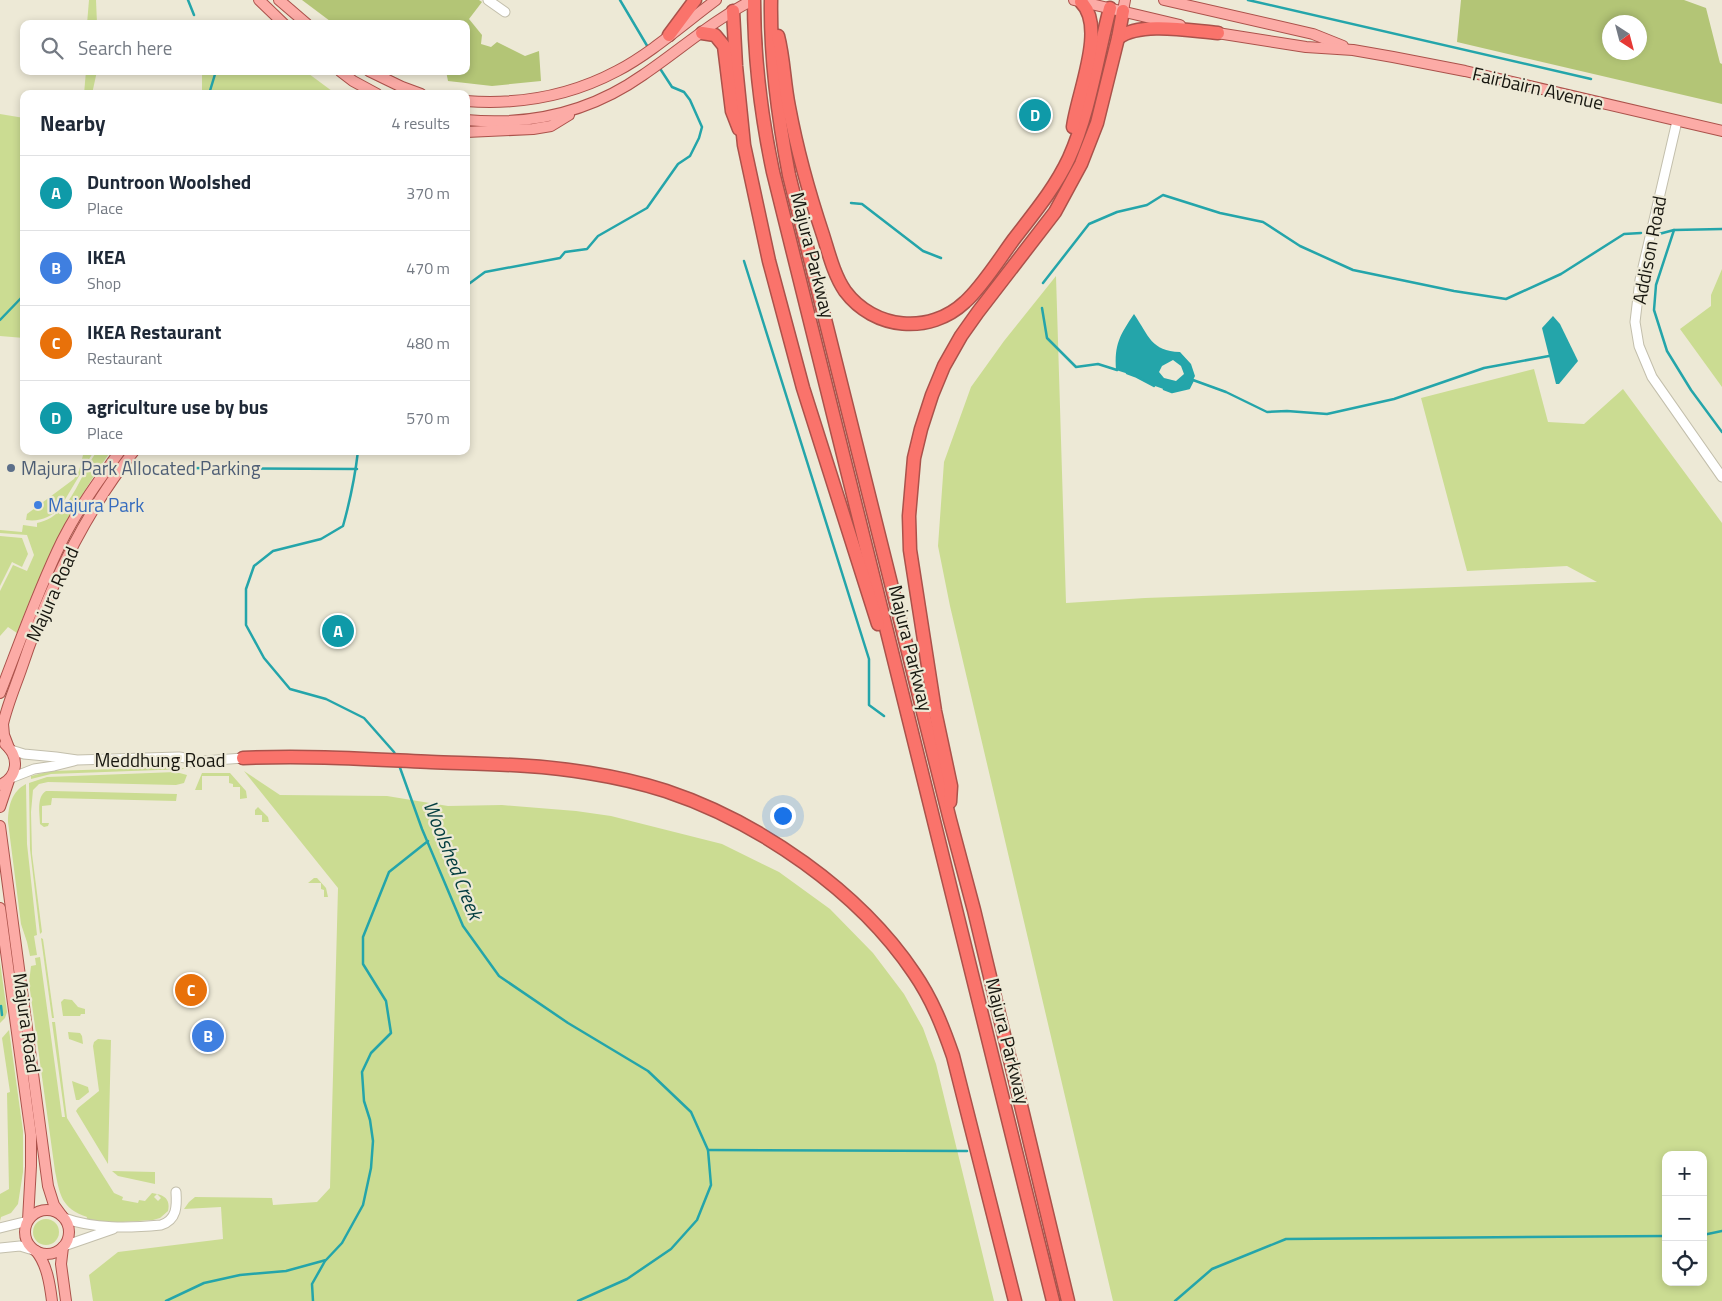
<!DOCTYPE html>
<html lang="en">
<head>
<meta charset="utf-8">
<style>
  :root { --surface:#fff; --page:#f6f6f7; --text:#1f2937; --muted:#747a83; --line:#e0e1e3; --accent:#0f766e }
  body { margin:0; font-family:"Titillium Web",sans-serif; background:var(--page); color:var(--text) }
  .controls { position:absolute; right:15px; bottom:15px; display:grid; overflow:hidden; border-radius:10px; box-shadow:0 2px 8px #0003 }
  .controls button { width:45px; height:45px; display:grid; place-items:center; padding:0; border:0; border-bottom:1px solid var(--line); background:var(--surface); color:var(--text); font:25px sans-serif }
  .compass { position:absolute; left:1602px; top:15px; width:45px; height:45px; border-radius:50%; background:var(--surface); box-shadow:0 2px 8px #0003; rotate:144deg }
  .you { position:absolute; left:782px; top:815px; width:18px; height:18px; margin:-12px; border:4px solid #fff; border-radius:50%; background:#1a73e8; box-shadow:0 0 0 8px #1a73e833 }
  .badge { display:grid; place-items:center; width:32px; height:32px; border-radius:50%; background:var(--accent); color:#fff; font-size:16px; font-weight:700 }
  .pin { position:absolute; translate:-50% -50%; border:2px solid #fff; box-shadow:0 1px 5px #0006 }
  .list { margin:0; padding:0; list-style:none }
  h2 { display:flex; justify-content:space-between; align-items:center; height:65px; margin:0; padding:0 20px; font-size:21px }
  h2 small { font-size:16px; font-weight:400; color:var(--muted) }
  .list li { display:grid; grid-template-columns:32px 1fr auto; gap:15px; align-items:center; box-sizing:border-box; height:75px; padding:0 20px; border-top:1px solid var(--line) }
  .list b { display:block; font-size:19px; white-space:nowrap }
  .list p { margin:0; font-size:16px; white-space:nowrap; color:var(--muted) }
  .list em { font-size:16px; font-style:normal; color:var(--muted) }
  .icon { flex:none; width:28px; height:28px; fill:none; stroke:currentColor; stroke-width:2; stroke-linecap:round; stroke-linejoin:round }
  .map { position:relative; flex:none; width:1722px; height:1301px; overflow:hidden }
  .search { position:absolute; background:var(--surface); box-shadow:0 2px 8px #0003; left:20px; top:20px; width:450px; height:55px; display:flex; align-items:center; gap:12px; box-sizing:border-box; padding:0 18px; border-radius:10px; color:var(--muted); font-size:19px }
  .panel { position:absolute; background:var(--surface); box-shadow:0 2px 8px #0003; left:20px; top:90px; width:450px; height:365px; border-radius:10px }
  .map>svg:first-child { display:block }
</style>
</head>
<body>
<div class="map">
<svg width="1722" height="1301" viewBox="0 0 1722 1301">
  <rect width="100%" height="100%" fill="#ede9d6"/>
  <g fill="#cbdc92" fill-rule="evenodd">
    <polygon points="89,0 96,0 97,24 87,24"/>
    <polygon points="86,71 97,71 92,94 84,94"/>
    <polygon points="202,71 305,71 336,94 202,94"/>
    <polygon points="0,114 24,118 24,338 0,336"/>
    <polygon points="1722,269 1722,387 1680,329 1711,306 1711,295"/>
    <path d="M1056,276L1066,603L1145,598L1597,582L1567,566L1467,571L1421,398L1534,369L1548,422L1584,424L1623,389L1722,523V1301H1113L950,606L938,546L944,462L971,387L1004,341ZM1666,1155H1703V1282H1666Z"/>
    <path d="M84,451H94L60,508C51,517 40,522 26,520L27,514L74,479L79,471Z"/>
    <path d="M97,451H111C70,508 42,568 17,633L8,627L0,636V591L13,565L27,571L34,555L27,535L0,533V520V530L22,532L23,525L37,527V523C71,516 79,476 97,451Z"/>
    <polygon points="0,536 22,538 28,554 22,567 12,562 0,586"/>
    <polygon points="178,767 185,769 51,774 31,779 31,776 51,771"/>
    <polygon points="244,771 280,795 387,796 448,806 502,805 576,811 611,816 722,844 779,872 830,909 873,953 904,994 923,1028 936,1064 994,1301 93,1301 89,1275 118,1252 223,1239 221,1207 184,1209 189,1202 195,1197 272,1198 273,1205 317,1202 330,1188 338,888"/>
    <polygon points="176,772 187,775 184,783 176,785 48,782 39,784 33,790 31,812 32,854 42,932 40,934 30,849 29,783 47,777"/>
    <polygon points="202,773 230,773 246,791 247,798 240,799 240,787 233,787 233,784 229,783 229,776 202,776 202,790 195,790"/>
    <path d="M26,784L27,844L37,935L34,936L37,955L30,956L27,942L21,924L8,822C8,806 12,791 26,784Z"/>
    <path d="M46,791H52L177,794L176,801L52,798L51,805L42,806V823H49L48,826L44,827L40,824C40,814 36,797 46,791Z"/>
    <polygon points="258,807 268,817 269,822 262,822 262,815 255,815 255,810"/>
    <polygon points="314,878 317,878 326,888 328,897 324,897 324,890 321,889 321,883 308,883"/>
    <polygon points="41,938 43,939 54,1018 52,1018"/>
    <path d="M40,957L62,1117H65L52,1022H55L67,1118L114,1193L123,1197L122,1200L138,1203L139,1200L145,1201L152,1193L157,1194L154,1197L158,1201L161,1198L157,1194C167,1196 170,1202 168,1211L160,1218L153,1220L107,1223L86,1221L87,1217C61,1208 60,1195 55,1171L29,983L31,966L36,965L35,958Z"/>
    <polygon points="0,962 7,1012 5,1018 0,1023"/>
    <polygon points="64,999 72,1000 78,1007 85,1009 85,1014 81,1014 80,1016 63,1016 61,1002"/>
    <polygon points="9,1030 23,1131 23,1172 18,1204 11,1213 1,1217 0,1221 0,1194 9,1189 7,1093 10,1092 2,1038"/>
    <polygon points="68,1032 80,1033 82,1036 83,1044 69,1039"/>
    <polygon points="98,1039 111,1040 108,1164 76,1111 78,1108 99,1091 93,1046 94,1042"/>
    <polygon points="72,1081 88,1087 89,1092 79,1100 76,1100"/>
    <polygon points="112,1171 155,1172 155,1184 118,1176"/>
    <circle cx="46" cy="1232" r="13"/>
  </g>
  <g fill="#b3c576" fill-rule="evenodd">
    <polygon points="302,0 479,0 482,2 469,19 482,35 481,44 491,47 497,42 525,56 539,51 541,81 492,86 448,81 446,71 466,71 466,24 334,24"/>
    <path d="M1461,0H1684L1706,8L1720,63L1722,64V104L1457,42ZM1610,22H1640V52H1610Z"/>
  </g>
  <g fill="#24a5aa" fill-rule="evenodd">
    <path d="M1134,314C1149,336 1151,351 1180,352L1191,364L1195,376L1189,388L1172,392L1155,386L1135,376L1116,370C1114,344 1120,335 1134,314ZM1173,360L1181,366L1184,374L1176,381L1164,378L1159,372L1162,366Z"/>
    <polygon points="1553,316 1560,324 1578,361 1559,384 1556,384 1542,328"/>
  </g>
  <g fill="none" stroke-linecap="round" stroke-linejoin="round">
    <g stroke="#24a5aa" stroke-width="2.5">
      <polyline points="188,0 194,15"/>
      <polyline points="620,0 649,49"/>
      <polyline points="1248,0 1591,79"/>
      <polyline points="209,94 216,71"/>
      <polyline points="851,203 862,204 923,251 941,258"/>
      <polyline points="1722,229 1674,230 1656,285 1654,310 1667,351 1691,390 1722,432"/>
      <polyline points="1659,234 1674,230"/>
      <polyline points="744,261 869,659 869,705 884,716"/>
      <polyline points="1043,283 1089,224 1117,212 1147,205 1163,195 1220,213 1263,222 1300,246 1353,270 1454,291 1506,299 1561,274 1624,234 1641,233"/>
      <polyline points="466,286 485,272 560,258 565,252 587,249 598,236 647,208 678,164 690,156 699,138 702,127 690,100 684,92 672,87 659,67"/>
      <polyline points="1042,308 1047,338 1076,367 1098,364 1117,370"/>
      <polyline points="0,320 24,295"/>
      <polyline points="1127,373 1135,376 1154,386"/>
      <polyline points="1164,389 1172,392 1189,388 1193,380 1226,392 1267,412 1287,411 1327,414 1394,399 1484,368 1549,356"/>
      <path d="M358,451C355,477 350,501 343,526L321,539L273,551L254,566L246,589V625L264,658L290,689L326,699L364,718L394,752L396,756"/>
      <polyline points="186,468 357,469"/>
      <polyline points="399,765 422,829 463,926 499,976 568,1023 648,1071 691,1112 708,1150 711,1185 697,1220 671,1249 627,1279 578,1301"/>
      <polyline points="1,1006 2,1015"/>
      <polyline points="708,1150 967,1151"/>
      <polyline points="1703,1235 1722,1231"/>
      <polyline points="166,1301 204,1283 240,1275 286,1271 326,1260 342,1243 363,1205 371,1168 373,1141 370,1120 364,1101 362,1072 371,1053 391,1033 386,1001 363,964 363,937 389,872 428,841"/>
      <polyline points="313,1301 312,1284 325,1261"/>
      <polyline points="1175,1301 1212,1269 1286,1239 1666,1236"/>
    </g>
    <g stroke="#c3bfac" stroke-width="11">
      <g id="minor">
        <polyline points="488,0 505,12"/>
        <polyline points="1677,121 1640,280 1635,322 1639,346 1652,377 1722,477"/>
        <polyline points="11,750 24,754 56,757 77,760 179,757 186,758 190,762 243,758"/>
        <polyline points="11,778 34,769 54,766 74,761"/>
        <path d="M64,1218C94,1229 129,1228 161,1225C177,1220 177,1206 176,1192"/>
        <polyline points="0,1228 28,1221"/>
        <polyline points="64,1246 113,1229"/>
        <polyline points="0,1248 20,1246 33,1250"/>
      </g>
    </g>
    <g stroke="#ab524b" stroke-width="12">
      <g id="major">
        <polyline points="259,0 284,24"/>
        <polyline points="279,0 307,24"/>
        <polyline points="1074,0 1180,25"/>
        <polyline points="1164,0 1313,34 1343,46"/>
        <polyline points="1123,11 1125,0"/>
        <polyline points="1211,32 1306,47 1353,50 1393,57 1465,71 1722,131"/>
        <polyline points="340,71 353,81 377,94"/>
        <polyline points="369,71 402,87 421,94"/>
        <path d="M466,101C519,105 570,96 617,71C650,54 685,23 716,0"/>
        <path d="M466,120C531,126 589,113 643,75C680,50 713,20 753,0"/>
        <polyline points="466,132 533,129 551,126 569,115"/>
        <path d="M0,693C20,642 38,590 62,541C78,509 99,480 120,451"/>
        <path d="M9,748L4,735L3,724C7,706 15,687 21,670C47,592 83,515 134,451"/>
        <path d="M0,785C18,777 20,757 5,744"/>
        <polyline points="0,807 9,780"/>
        <polyline points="0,826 48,1186 54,1205 62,1216"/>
        <polyline points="0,908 31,1135 31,1166 28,1220"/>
        <circle cx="47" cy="1232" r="22"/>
        <polyline points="63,1247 61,1264 66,1301"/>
        <path d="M36,1251C47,1264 50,1285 52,1301"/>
      </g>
    </g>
    <g stroke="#ab524b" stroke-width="15">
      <g id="highway">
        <path d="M754,0C754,58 761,115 773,172L1053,1301"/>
        <path d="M771,0C770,59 778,117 789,175L950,820L974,910L1068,1301"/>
        <polyline points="733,11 736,66 744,145 769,261 803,388 878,624"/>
        <polyline points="702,33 715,35 724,46 732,111 739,129"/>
        <polyline points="669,35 695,0"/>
        <path d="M778,36C784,59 784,83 789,107C797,150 809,193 823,235C829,254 834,275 845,291C874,330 930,335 965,302C982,287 1000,258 1014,239C1034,213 1055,188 1069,158C1090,111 1097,58 1110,8"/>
        <path d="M1118,38C1141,21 1191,31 1218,33"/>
        <path d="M1073,127C1077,94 1107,27 1081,2"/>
        <path d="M243,758C306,755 368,759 431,762C483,764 537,764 589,773C614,777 641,783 666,791C759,822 859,891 914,973C932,999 943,1027 953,1056L1015,1301"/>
        <polyline points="950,802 951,786 935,711 910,550 909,516 914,458 921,429 932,395 944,366 961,336 978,312 1055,212 1081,164 1097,123 1118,38 1123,11"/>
      </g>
    </g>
    <use href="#minor" stroke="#fff" stroke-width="9"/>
    <use href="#major" stroke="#fcaba6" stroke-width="10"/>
    <use href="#highway" stroke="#fa736b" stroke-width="12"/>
  </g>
  <circle fill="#5c6f8a" stroke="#ede9d6" stroke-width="2" cx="11" cy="468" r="5"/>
  <circle fill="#3f7fe0" stroke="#ede9d6" stroke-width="2" cx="38" cy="505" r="5"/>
  <g text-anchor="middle" stroke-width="4.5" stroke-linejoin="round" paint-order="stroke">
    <g font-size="19" fill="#17160f" stroke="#ede9d6">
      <text transform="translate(1538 88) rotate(13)" y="7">Fairbairn Avenue</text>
      <text transform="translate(1649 250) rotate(-79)" y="7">Addison Road</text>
      <text transform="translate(813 255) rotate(76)" y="7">Majura Parkway</text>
      <text transform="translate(52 594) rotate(-66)" y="7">Majura Road</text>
      <text transform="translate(911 648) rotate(76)" y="7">Majura Parkway</text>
      <text x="160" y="767">Meddhung Road</text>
      <text transform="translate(27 1023) rotate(82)" y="7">Majura Road</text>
      <text transform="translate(1008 1041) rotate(76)" y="7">Majura Parkway</text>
    </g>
    <g font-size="19" fill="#4e5e75" stroke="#ede9d6" text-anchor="start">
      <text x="21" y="475">Majura Park Allocated Parking</text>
    </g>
    <g font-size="19" fill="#366cbe" stroke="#ede9d6" text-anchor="start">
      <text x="48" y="512">Majura Park</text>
    </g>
    <g font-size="20" font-style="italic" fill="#033d3f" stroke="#ede9d6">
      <text transform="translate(453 860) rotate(68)" y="7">Woolshed Creek</text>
    </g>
  </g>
</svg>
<div class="controls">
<button>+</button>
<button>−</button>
<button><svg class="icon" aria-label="locate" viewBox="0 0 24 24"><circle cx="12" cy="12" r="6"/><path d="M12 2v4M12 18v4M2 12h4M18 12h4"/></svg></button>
</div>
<svg class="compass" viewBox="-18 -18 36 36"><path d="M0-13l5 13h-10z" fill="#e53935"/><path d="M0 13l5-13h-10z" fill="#747a83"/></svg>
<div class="you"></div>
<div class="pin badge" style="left:338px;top:631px;background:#0f9aa8">A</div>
<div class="pin badge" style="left:208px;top:1036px;background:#3f7fe0">B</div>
<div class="pin badge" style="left:191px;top:990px;background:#e8710a">C</div>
<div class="pin badge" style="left:1035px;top:115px;background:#0f9aa8">D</div>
<div class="search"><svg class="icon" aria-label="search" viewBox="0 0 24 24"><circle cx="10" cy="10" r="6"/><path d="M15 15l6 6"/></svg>Search here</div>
<section class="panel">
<h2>Nearby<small>4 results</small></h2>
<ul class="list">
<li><span class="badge" style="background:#0f9aa8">A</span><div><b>Duntroon Woolshed</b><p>Place</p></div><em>370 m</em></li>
<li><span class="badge" style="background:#3f7fe0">B</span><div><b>IKEA</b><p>Shop</p></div><em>470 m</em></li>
<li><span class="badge" style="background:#e8710a">C</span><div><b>IKEA Restaurant</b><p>Restaurant</p></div><em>480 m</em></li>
<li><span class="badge" style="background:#0f9aa8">D</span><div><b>agriculture use by bus</b><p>Place</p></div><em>570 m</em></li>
</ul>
</section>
</div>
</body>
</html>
